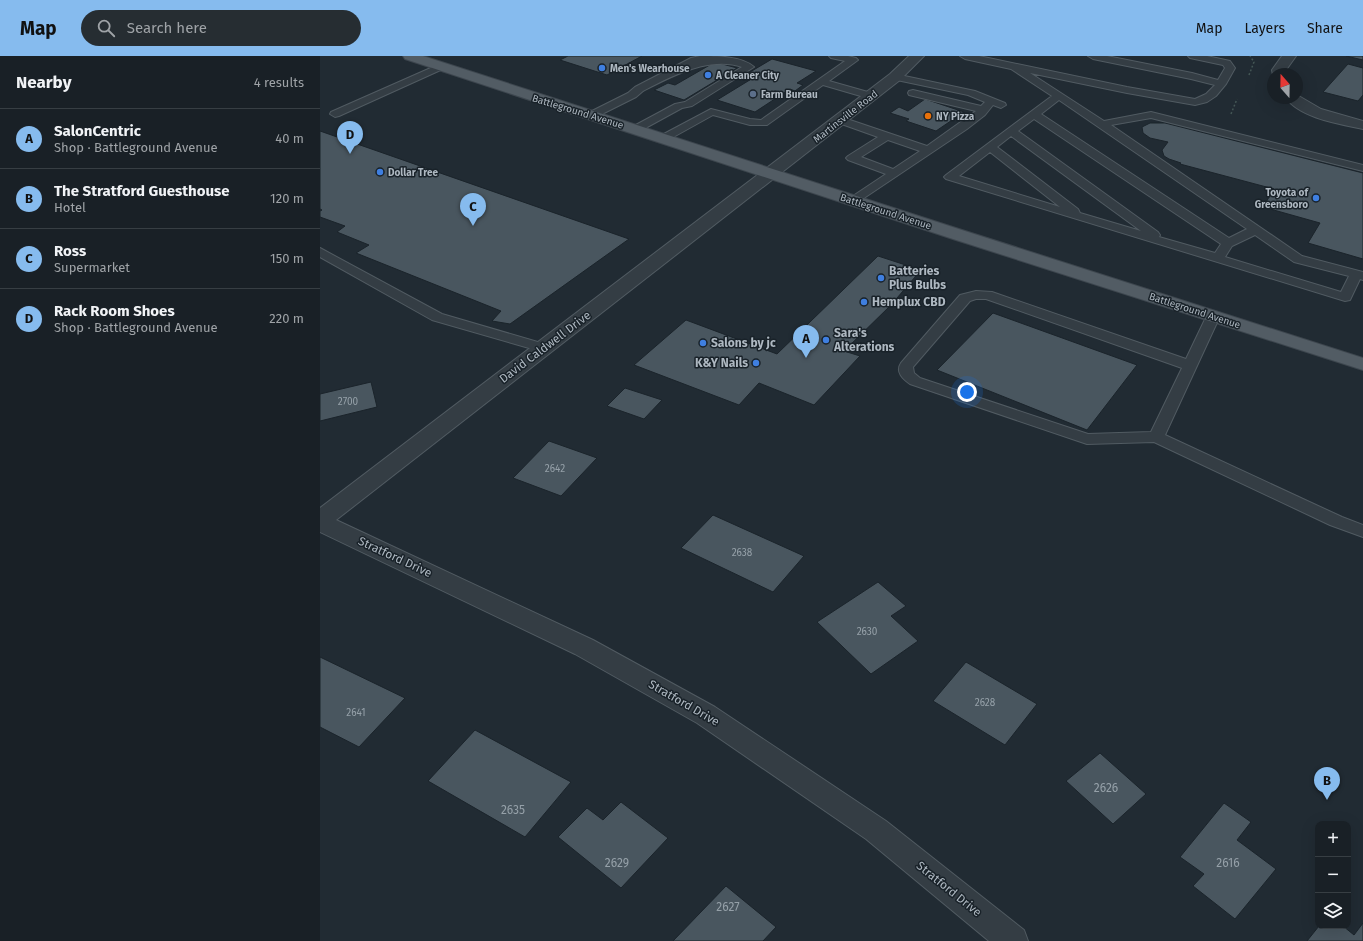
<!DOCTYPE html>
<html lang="en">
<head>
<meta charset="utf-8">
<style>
  :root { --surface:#192026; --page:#262d32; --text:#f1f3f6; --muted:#9fa3a7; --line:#373e43; --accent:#86bbee }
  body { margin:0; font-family:"Fira Sans",sans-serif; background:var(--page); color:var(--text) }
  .controls { position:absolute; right:12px; bottom:12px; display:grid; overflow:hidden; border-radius:8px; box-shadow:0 4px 16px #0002 }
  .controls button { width:36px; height:36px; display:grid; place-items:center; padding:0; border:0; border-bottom:1px solid var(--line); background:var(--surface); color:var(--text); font:20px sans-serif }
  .compass { position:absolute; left:947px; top:12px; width:36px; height:36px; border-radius:50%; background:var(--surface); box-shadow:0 4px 16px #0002; rotate:340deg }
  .you { position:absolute; left:647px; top:336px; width:14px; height:14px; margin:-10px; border:3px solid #fff; border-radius:50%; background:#1a73e8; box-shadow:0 0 0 6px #1a73e833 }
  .badge { display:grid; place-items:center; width:26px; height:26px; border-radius:50%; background:var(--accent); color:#111; font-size:13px; font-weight:700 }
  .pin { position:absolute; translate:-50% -33px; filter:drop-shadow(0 1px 2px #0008) }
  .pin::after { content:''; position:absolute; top:21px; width:14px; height:12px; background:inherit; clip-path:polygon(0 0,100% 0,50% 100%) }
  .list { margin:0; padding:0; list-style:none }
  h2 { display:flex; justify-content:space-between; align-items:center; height:52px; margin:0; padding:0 16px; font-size:17px }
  h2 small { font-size:13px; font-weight:400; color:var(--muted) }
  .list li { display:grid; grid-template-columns:26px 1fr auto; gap:12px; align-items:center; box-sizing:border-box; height:60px; padding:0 16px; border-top:1px solid var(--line) }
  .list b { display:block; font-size:15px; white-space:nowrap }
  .list p { margin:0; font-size:13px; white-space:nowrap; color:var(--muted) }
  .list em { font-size:13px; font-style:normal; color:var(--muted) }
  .icon { flex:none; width:22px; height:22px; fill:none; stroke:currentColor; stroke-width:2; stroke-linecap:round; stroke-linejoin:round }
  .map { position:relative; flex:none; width:1043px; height:885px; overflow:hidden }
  header { display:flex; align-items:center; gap:24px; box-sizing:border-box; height:56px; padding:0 20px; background:var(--accent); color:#111 }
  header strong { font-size:19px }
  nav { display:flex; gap:22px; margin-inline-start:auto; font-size:14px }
  .search { width:280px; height:36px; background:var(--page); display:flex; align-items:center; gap:10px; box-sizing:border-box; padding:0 14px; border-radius:22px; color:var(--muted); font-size:15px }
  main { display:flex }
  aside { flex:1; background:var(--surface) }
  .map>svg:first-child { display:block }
</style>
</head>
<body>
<header>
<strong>Map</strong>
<div class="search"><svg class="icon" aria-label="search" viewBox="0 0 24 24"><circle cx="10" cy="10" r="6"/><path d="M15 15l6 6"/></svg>Search here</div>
<nav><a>Map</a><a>Layers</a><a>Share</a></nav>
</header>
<main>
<aside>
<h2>Nearby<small>4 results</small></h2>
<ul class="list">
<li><span class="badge">A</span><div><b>SalonCentric</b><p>Shop · Battleground Avenue</p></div><em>40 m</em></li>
<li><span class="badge">B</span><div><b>The Stratford Guesthouse</b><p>Hotel</p></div><em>120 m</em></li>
<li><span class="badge">C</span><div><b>Ross</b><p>Supermarket</p></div><em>150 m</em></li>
<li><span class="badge">D</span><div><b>Rack Room Shoes</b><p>Shop · Battleground Avenue</p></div><em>220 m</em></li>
</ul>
</aside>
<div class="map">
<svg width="1043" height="885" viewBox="0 0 1043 885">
  <rect width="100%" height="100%" fill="#212b33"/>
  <g fill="#49565f" stroke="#1b242b">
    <polygon points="248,0 322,0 287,19 240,4"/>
    <polygon points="1026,0 1043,0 1043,4"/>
    <polygon points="452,3 496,15 477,27 483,29 475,35 470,33 435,56 397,44 433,22 425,19"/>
    <polygon points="395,6 417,12 364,44 334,34 348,27 355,29"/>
    <polygon points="1028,8 1043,12 1043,39 1038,45 1003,36"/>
    <polygon points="605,43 644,56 616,75 586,65 589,63 570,57 579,51 588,55"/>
    <polygon points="830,67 845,67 1043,117 1043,203 988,187 1000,167 943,151 954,133 860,108 861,107 849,103 844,100 842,94 848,86 830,82 823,77 822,71"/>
    <polygon points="0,75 309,183 190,268 172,265 181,255 36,197 49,189 17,176 25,170 0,161 0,155 2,154 0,153"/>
    <polygon points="558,200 601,214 571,249 524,295 540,300 494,349 439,327 419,349 314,309 366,264 457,298"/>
    <polygon points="673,257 817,309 767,374 617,314"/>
    <polygon points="51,326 57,351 0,365 0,338"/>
    <polygon points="305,332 342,344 324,363 287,350"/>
    <polygon points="229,385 277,402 241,440 193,422"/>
    <polygon points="393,459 484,500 453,536 361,492"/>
    <polygon points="558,526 586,550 571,560 598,585 551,618 497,566"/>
    <polygon points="0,601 85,642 39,691 0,671"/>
    <polygon points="646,606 717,648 685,689 613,645"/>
    <polygon points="155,674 251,726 205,781 108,725"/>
    <polygon points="780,697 826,738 793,768 746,725"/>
    <polygon points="301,746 348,782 301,832 238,781 267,752 283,764"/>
    <polygon points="904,747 931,766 917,784 956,813 915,863 873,830 884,818 860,801"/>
    <polygon points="406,830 456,871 443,885 353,885"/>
    <polygon points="1043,867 1043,885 987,885 999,870 1023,870 1034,879"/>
  </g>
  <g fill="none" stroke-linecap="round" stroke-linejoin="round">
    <g stroke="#515b62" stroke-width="2">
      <g id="service">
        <path d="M380,0C396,0 422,0 434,11L372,50L362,52L320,75L316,76L311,73L312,71L355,48L365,46L422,11C389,0 352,20 323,35L316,41L276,61H268L267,59L268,57L308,37L315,31L371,2Z"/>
        <polygon points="509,0 528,0 536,2 538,4 509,25 555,38 556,40 555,42 551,43 503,29 447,69 430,69 393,59 348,84 340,84 339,82 340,80 391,53 430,63 441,64 525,5 511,2"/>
        <path d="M640,0H659L807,31L875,43L886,38L895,29L871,23L773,3L768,0H787L872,17L898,24L905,12L903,9L870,2L868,0H887L910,5L915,12L906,28L896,40L887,46L875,49L807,37L710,17L784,65L831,56L1043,109V115L831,62L791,69L982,200L1043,216V224L1040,223L1030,244L1025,245L626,123L624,121L626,119L732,40L691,13L645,3ZM739,44L927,173L909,182L721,58ZM714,63L901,188L895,197L839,181L840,179L838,176L698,75ZM691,80L821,175L760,157L758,153L677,91ZM670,96L740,151L639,120ZM935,179L974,206L1029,220L1021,236L905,201L912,190Z"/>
        <polygon points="122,7 125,8 127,10 125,12 19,60 15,61 10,58 11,56"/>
        <path d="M575,18L655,35L685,47L686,49L681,52L673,49L665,59L647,73L538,146H530L528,144L530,142L566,118L528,104L526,102L528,100L558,81L516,66L515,64L516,62H524L607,90L656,55L589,39L588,37L589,35L593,34L661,50L665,46L648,39L572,23L570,21ZM568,84L600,95L573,113L541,101Z"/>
        <polygon points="0,192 122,258 228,289 230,292 228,295 223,296 112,264 0,201"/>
        <path d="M656,235L672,236L866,303L888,257H898L900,260L845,379L1022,461L1043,469V481L1010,469L834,386L767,388L590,328C583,323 575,316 581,307L640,239ZM656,243H666L862,312L831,376L768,378L600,322L594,317L593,311L650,245Z"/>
      </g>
    </g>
    <g stroke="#515b62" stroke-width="2">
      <g id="minor">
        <polygon points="589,0 604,0 580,24 16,464 273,584 395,651 566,765 704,874 708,885 669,885 546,783 377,667 255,598 0,476 0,452 570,18"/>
        <polygon points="962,0 976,0 966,14 966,18 953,19 952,14"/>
        <path d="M977,39L1001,53L1043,65V73C1020,68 980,62 966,42H977Z"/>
      </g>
    </g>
    <g stroke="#3d464e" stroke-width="2">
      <polygon id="primary" points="83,0 103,0 645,175 1043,302 1043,314 633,183 85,3"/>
    </g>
    <g stroke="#445655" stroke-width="1.5" stroke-dasharray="2 2" stroke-linecap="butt">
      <polyline points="929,19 934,6 930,0"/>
      <polyline points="911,58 917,43"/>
    </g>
    <use href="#service" fill="#343d44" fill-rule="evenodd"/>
    <use href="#minor" fill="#343d44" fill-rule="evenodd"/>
    <use href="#primary" fill="#525c64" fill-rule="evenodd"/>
  </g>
  <g fill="#3f7fe0" stroke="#192229" stroke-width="1.5">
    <circle cx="282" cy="12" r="4"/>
    <circle cx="388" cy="19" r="4"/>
    <circle cx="60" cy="116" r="4"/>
    <circle cx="996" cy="142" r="4"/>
    <circle cx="561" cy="222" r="4"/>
    <circle cx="544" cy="246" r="4"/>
    <circle cx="506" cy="284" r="4"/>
    <circle cx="383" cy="287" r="4"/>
    <circle cx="436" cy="307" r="4"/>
  </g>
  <circle fill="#5c6f8a" stroke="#192229" stroke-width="1.5" cx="433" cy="38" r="4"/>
  <circle fill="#e8710a" stroke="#192229" stroke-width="1.5" cx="608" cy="60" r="4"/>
  <g text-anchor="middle" stroke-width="3" stroke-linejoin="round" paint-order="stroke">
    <g font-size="10" font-weight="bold" fill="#aeb8c1" stroke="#192229" text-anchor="start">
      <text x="290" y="16">Men's Wearhouse</text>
      <text x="396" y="23">A Cleaner City</text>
      <text x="441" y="42">Farm Bureau</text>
      <text x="616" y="64">NY Pizza</text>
      <text x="68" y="120">Dollar Tree</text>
      <text x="988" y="140" text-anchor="end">Toyota of<tspan x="988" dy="12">Greensboro</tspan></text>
    </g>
    <g font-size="10" fill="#aeb8c1" stroke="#192229">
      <text transform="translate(258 55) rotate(17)" y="4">Battleground Avenue</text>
      <text transform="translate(525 60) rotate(-38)" y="4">Martinsville Road</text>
      <text transform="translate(566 155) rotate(18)" y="4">Battleground Avenue</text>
      <text transform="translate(875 254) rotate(18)" y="4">Battleground Avenue</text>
    </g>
    <g font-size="10" fill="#95a0a8">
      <text x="28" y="349">2700</text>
      <text x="235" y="416">2642</text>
      <text x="422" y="500">2638</text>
      <text x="547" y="579">2630</text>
      <text x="665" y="650">2628</text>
      <text x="36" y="660">2641</text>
    </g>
    <g font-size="12" font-weight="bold" fill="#aeb8c1" stroke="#192229" text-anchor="start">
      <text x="569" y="219">Batteries<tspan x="569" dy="14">Plus Bulbs</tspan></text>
      <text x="552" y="250">Hemplux CBD</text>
      <text x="514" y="281">Sara's<tspan x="514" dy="14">Alterations</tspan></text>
      <text x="391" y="291">Salons by jc</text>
      <text x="428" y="311" text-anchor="end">K&amp;Y Nails</text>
    </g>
    <g font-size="12" fill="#aeb8c1" stroke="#192229">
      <text transform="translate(225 291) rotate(-37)" y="4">David Caldwell Drive</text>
      <text transform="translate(75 501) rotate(25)" y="4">Stratford Drive</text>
      <text transform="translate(364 647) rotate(30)" y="4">Stratford Drive</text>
      <text transform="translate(629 833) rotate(39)" y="4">Stratford Drive</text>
    </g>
    <g font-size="12" fill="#95a0a8">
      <text x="786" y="736">2626</text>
      <text x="193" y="758">2635</text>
      <text x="297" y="811">2629</text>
      <text x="908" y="811">2616</text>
      <text x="408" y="855">2627</text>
    </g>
  </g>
</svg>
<div class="controls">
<button>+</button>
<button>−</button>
<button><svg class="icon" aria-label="layers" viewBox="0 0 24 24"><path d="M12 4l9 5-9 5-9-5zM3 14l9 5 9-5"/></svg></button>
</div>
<svg class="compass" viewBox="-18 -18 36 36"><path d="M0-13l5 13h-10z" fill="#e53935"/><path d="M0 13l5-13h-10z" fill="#9fa3a7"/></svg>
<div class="you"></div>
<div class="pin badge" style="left:486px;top:302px">A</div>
<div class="pin badge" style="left:1007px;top:744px">B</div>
<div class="pin badge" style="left:153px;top:170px">C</div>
<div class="pin badge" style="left:30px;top:98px">D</div>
</div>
</main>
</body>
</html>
